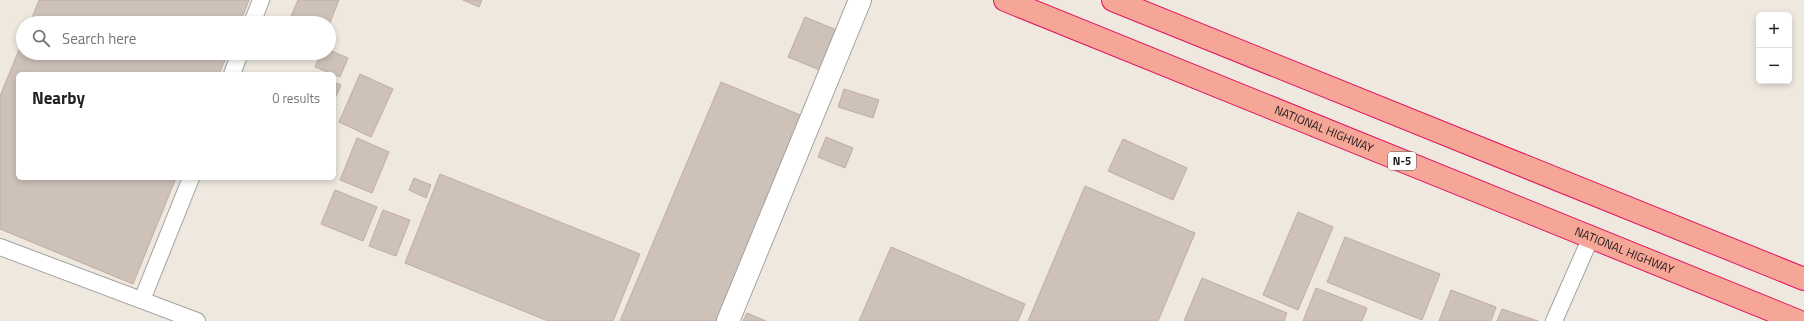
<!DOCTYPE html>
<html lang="en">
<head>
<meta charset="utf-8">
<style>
  :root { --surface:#fff; --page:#f2f2f2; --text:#222; --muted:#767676; --line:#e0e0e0 }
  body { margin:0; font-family:"Titillium Web",sans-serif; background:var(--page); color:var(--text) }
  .controls { position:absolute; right:12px; top:12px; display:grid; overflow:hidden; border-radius:6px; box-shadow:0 2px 6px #0003 }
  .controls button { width:36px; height:36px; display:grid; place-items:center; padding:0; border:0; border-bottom:1px solid var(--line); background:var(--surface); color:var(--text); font:20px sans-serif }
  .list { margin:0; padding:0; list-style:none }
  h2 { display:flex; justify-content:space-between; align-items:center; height:52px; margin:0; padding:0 16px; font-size:17px }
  h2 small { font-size:13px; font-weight:400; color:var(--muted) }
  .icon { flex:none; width:22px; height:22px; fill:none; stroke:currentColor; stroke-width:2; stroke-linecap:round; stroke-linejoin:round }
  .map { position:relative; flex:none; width:1804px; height:321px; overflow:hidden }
  .search { position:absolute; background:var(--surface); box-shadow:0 2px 6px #0003; left:16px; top:16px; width:320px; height:44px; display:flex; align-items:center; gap:10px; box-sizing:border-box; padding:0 14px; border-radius:22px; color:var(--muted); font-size:15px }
  .panel { position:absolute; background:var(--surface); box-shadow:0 2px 6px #0003; left:16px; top:72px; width:320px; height:108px; border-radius:6px }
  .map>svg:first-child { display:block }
</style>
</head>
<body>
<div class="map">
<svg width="1804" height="321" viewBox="0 0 1804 321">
  <rect width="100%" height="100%" fill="#eee8df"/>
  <g fill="#cec1b8" stroke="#c0ada1">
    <polygon points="39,0 249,0 240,23 30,23"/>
    <polygon points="298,0 339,0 329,25 329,23 288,23"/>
    <polygon points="463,0 482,0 479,7"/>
    <polygon points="805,17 839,31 822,71 788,57"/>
    <polygon points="23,40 23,53 228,53 219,74 18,74 18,178 176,178 133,284 0,229 0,96"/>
    <polygon points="329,50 348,58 340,77 315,67 321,53 329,53"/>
    <polygon points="360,74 393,89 371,137 339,122"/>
    <polygon points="334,82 341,85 334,101"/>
    <polygon points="721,82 805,117 720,321 620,321"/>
    <polygon points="844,89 879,100 873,118 838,107"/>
    <polygon points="826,137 853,148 845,168 818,157"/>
    <polygon points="357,138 389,152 372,193 340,180"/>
    <polygon points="1123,139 1187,168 1173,200 1108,171"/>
    <polygon points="440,174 640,254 613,321 548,321 405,263"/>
    <polygon points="414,178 431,185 426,198 409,190"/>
    <polygon points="1085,186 1195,233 1158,321 1028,321"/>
    <polygon points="335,190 377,207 363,241 321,224"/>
    <polygon points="383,210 410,220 396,256 369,246"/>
    <polygon points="1298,212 1333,227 1298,310 1263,295"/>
    <polygon points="1345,237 1440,274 1422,320 1327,282"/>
    <polygon points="891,247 1025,304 1018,321 859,321"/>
    <polygon points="1202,278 1287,313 1284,321 1184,321"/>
    <polygon points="1316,288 1367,308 1362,321 1303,321"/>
    <polygon points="1451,290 1496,307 1491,321 1439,321"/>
    <polygon points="1502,309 1538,321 1497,321"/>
    <polygon points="747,313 766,321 743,321"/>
  </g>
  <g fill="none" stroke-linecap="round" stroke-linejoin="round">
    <g stroke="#a2a2a2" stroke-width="18">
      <g id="service">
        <polyline points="252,23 261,0"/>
        <polyline points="232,74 240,53"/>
        <polyline points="0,247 197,321"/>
        <polyline points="142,300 191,178"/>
        <polyline points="1554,321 1591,237"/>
      </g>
    </g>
    <g stroke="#a2a2a2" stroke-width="24">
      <polyline id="minor" points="728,321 860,0"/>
    </g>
    <g stroke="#e21663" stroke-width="24">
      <g id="trunk">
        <path id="s1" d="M1005,0L1798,321"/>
        <polyline points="1113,0 1804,279"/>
      </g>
    </g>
    <use href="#service" stroke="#fff" stroke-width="16"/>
    <use href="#minor" stroke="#fff" stroke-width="22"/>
    <use href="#trunk" stroke="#f6a696" stroke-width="22"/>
  </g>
  <g text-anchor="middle" stroke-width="4" stroke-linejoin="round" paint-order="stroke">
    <rect fill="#fff" stroke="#5f5f5f" stroke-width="1" x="1388" y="152" width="28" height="18" rx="3"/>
    <g font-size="11" font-weight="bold" fill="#1b1b1b">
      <text x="1402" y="165">N-5</text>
    </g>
    <g font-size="12" fill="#1b1b1b" stroke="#fff">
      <text dy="4" stroke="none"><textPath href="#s1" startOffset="344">NATIONAL HIGHWAY</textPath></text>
      <text dy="4" stroke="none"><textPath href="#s1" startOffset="668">NATIONAL HIGHWAY</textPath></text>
    </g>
  </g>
</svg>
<div class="controls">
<button>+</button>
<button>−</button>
</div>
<div class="search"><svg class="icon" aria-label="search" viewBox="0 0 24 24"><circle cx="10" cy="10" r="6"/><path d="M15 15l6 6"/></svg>Search here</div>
<section class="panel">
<h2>Nearby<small>0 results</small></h2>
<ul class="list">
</ul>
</section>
</div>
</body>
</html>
